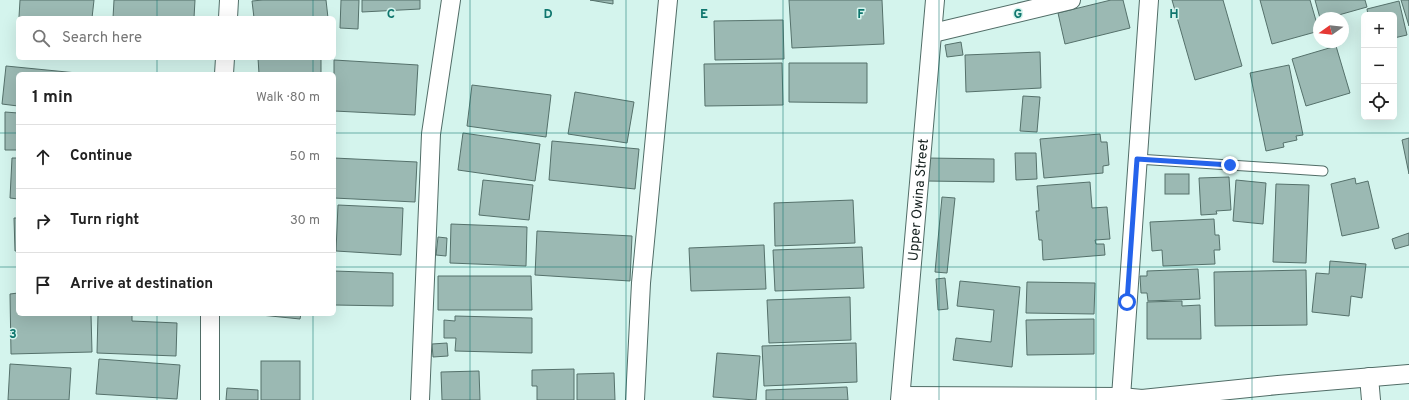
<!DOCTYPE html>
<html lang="en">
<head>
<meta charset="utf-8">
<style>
  :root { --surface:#fff; --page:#f6f6f6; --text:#222; --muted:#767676; --line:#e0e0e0 }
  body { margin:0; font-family:Overpass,sans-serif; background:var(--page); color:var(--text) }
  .controls { position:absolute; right:12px; top:12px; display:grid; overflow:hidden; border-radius:6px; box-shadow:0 4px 16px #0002 }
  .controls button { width:36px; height:36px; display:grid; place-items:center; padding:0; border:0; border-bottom:1px solid var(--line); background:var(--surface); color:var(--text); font:20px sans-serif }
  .compass { position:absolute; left:1313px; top:12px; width:36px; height:36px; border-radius:50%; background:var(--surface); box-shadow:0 4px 16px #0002; rotate:255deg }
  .stop { position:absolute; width:12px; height:12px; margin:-9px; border:3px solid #2563eb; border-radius:50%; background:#fff }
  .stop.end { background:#2563eb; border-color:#fff; box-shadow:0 1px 4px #0008 }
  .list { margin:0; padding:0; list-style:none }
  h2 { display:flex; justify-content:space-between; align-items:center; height:52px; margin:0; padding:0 16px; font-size:17px }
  h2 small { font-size:13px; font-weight:400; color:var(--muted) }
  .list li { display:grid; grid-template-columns:26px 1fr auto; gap:12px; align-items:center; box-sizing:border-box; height:64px; padding:0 16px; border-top:1px solid var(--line) }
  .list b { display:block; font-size:15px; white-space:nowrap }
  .list em { font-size:13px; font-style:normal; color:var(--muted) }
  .icon { flex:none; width:22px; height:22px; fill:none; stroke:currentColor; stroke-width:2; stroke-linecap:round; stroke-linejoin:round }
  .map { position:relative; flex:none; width:1409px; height:400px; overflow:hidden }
  .search { position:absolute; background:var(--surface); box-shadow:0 4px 16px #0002; left:16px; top:16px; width:320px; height:44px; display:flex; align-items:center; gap:10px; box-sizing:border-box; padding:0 14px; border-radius:6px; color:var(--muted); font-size:15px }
  .panel { position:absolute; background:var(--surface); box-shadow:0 4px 16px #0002; left:16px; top:72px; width:320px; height:244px; border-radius:6px }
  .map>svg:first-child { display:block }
</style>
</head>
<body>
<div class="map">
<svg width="1409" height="400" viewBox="0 0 1409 400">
  <rect width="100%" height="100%" fill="#d4f4ed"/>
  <g fill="#9bb9b3" stroke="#55716b">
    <polygon points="20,0 94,0 92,18 32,18 19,17"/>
    <polygon points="114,0 195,0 194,18 113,18"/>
    <polygon points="263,0 326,0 328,18 254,18 252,1"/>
    <polygon points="341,0 359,0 358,29 340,28"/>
    <polygon points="362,0 420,0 420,9 362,12"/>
    <polygon points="590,0 613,0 613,4"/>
    <polygon points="789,0 882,0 884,44 792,48"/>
    <polygon points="1111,0 1123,0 1130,28 1065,44 1058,13"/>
    <polygon points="1172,0 1223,0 1242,66 1195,80"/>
    <polygon points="1260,0 1310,0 1319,31 1272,44"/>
    <polygon points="1315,0 1365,0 1367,7 1328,18 1320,18"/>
    <polygon points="1401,0 1409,0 1409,26"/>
    <polygon points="1399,1 1407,35 1394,38 1394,15 1368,15 1367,9"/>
    <polygon points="783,20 784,59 715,60 714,21"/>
    <polygon points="961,42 963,55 947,57 945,45"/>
    <polygon points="1336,46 1350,93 1306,106 1292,59"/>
    <polygon points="1040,52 1041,88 966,92 965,55"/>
    <polygon points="258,58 321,58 321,74 259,74"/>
    <polygon points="334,60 418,65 415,115 334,111"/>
    <polygon points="782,63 783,105 705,106 704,64"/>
    <polygon points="789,63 867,63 867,103 789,102"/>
    <polygon points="1289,65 1303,135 1296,136 1297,140 1283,143 1284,147 1266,151 1250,73"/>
    <polygon points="6,66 77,73 77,74 18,74 18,106 2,104"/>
    <polygon points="472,85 551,95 546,137 467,126"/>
    <polygon points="575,92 634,102 627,143 568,134"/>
    <polygon points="1023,96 1040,97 1037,132 1020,131"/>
    <polygon points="5,112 18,113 18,150 5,150"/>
    <polygon points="463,133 540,144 535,181 458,170"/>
    <polygon points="1100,134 1101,142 1107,142 1109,165 1103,166 1103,173 1044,178 1040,139"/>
    <polygon points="1409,138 1409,174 1402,140"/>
    <polygon points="552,141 639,149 635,189 549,180"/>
    <polygon points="1015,153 1036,153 1037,179 1016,180"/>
    <polygon points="12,158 18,158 18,199 10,198"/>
    <polygon points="334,158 417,162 415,202 334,198"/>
    <polygon points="927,158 994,159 994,182 927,181"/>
    <rect x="1165" y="174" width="24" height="20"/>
    <polygon points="1229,177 1231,210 1216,211 1217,214 1201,215 1199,178"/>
    <polygon points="1355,178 1356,184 1368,181 1379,228 1342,236 1331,184"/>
    <polygon points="483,180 533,185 529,220 479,215"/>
    <polygon points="1236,180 1266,183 1263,224 1233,221"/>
    <polygon points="1090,182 1092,208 1107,207 1110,239 1095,240 1096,244 1104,244 1105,255 1043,260 1042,240 1039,240 1036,211 1039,211 1037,186"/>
    <polygon points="1276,184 1309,185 1306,263 1273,262"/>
    <polygon points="942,197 955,198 947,273 935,272"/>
    <polygon points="853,200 855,243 775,246 774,203"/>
    <polygon points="338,205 403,208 401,255 336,251"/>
    <polygon points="14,218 18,218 18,251 15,251"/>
    <polygon points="1214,219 1215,235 1219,235 1220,250 1214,250 1215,264 1163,266 1162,250 1152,251 1150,222"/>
    <polygon points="451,224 527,227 526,266 450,263"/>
    <polygon points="537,231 632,236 630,281 535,275"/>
    <polygon points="1409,233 1409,245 1395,249 1392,239"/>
    <polygon points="438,237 447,238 446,256 436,255"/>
    <polygon points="764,245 766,289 691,291 689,248"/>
    <polygon points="862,247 864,288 775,291 773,250"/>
    <polygon points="1330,261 1366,264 1362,298 1351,296 1349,316 1312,312 1316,273 1329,274"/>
    <polygon points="1198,269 1200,299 1148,301 1147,293 1141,293 1140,276 1147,276 1147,271"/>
    <polygon points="1306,270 1307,325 1215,326 1214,272"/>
    <polygon points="334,271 393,273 393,306 334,305"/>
    <polygon points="438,276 531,276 532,310 438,310"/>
    <polygon points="945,278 948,309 938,310 936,279"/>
    <polygon points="960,281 1020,287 1012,367 953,360 956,338 991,342 994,310 957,306"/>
    <polygon points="1027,282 1095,283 1094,314 1026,313"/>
    <polygon points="18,293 18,314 91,314 92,352 11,354 10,294"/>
    <polygon points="850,297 851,340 769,343 767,300"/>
    <polygon points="1182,301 1182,306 1200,305 1201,339 1147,339 1147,302"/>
    <polygon points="98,314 132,314 132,321 177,323 176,356 97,353"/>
    <polygon points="251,314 301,314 300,319"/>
    <polygon points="455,316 532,318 532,353 455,351 456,338 444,338 444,320 455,321"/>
    <polygon points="1094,319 1094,354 1027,355 1026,320"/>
    <polygon points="447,343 448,356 433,357 432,344"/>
    <polygon points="856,343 857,382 764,386 762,346"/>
    <polygon points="717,353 760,356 756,400 713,397"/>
    <polygon points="99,359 180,365 177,399 96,394"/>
    <rect x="261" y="361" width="39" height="39"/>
    <polygon points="10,364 71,368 69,400 8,400"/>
    <polygon points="574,369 574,400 537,400 537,386 532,386 532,370"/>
    <polygon points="479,371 480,400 442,400 441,372"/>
    <polygon points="614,373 615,400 577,400 577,374"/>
    <polygon points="847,387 848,400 766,400 766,390"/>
    <polygon points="227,388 258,390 258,400 226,400"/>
  </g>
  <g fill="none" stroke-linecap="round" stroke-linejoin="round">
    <g stroke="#516d67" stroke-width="11">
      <polyline id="service" points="1137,159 1323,171"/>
    </g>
    <g stroke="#516d67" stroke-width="20">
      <g id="minor">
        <polyline points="228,18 229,0"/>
        <polyline points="933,33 1071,0"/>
        <polyline points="224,74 225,58"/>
        <polyline points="1369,377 1371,400"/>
        <polyline points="901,396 1121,397 1142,399 1278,385 1409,374"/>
        <polyline points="1121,397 1149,0"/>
        <polyline points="210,400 210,314"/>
        <polyline points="420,400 431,134 451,0"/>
        <polyline points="635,400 641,283 668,0"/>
        <path id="s1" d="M900,400L935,0"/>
      </g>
    </g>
    <use href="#service" stroke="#fff" stroke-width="9"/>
    <use href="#minor" stroke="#fff" stroke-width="18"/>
  </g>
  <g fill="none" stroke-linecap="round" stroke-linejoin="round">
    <polyline stroke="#2563eb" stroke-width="5" points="1127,302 1137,159 1230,165"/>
  </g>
  <path fill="none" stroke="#0f766e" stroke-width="1" stroke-opacity="0.55" d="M157,0V18M313,0V18M470,0V400M626,0V400M783,0V400M939,0V400M1096,0V400M1252,0V400M157,58V74M313,58V74M0,133H18M334,133H1409M0,267H18M334,267H1409M157,314V400M313,314V400"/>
  <g text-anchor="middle" stroke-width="3" stroke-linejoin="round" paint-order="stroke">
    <g font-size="14" fill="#162220" stroke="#d4f4ed">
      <text dy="5" stroke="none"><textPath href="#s1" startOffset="201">Upper Owina Street</textPath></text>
    </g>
  </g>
  <g font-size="13" text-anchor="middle" font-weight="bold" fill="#0f766e" stroke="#d4f4ed" stroke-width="3" stroke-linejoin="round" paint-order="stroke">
    <text x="391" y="18">C</text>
    <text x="548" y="18">D</text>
    <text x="704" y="18">E</text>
    <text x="861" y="18">F</text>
    <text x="1018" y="18">G</text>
    <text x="1174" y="18">H</text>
    <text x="13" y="338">3</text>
  </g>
</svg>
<div class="controls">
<button>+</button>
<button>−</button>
<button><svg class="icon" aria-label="locate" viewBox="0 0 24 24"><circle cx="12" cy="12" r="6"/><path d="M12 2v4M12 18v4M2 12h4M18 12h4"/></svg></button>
</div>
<svg class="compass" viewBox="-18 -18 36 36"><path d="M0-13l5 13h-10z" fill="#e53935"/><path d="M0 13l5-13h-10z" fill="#767676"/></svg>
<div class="stop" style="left:1127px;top:302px"></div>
<div class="stop end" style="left:1230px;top:165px"></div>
<div class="search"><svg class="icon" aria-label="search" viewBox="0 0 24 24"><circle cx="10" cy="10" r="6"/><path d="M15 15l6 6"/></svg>Search here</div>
<section class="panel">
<h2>1 min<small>Walk · 80 m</small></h2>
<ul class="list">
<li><svg class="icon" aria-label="ahead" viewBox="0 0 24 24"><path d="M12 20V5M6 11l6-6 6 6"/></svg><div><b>Continue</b></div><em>50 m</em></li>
<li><svg class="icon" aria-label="right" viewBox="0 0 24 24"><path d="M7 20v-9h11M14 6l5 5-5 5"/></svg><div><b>Turn right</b></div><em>30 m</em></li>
<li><svg class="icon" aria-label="arrive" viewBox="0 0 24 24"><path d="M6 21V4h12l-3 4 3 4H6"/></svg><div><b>Arrive at destination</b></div></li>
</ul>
</section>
</div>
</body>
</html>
